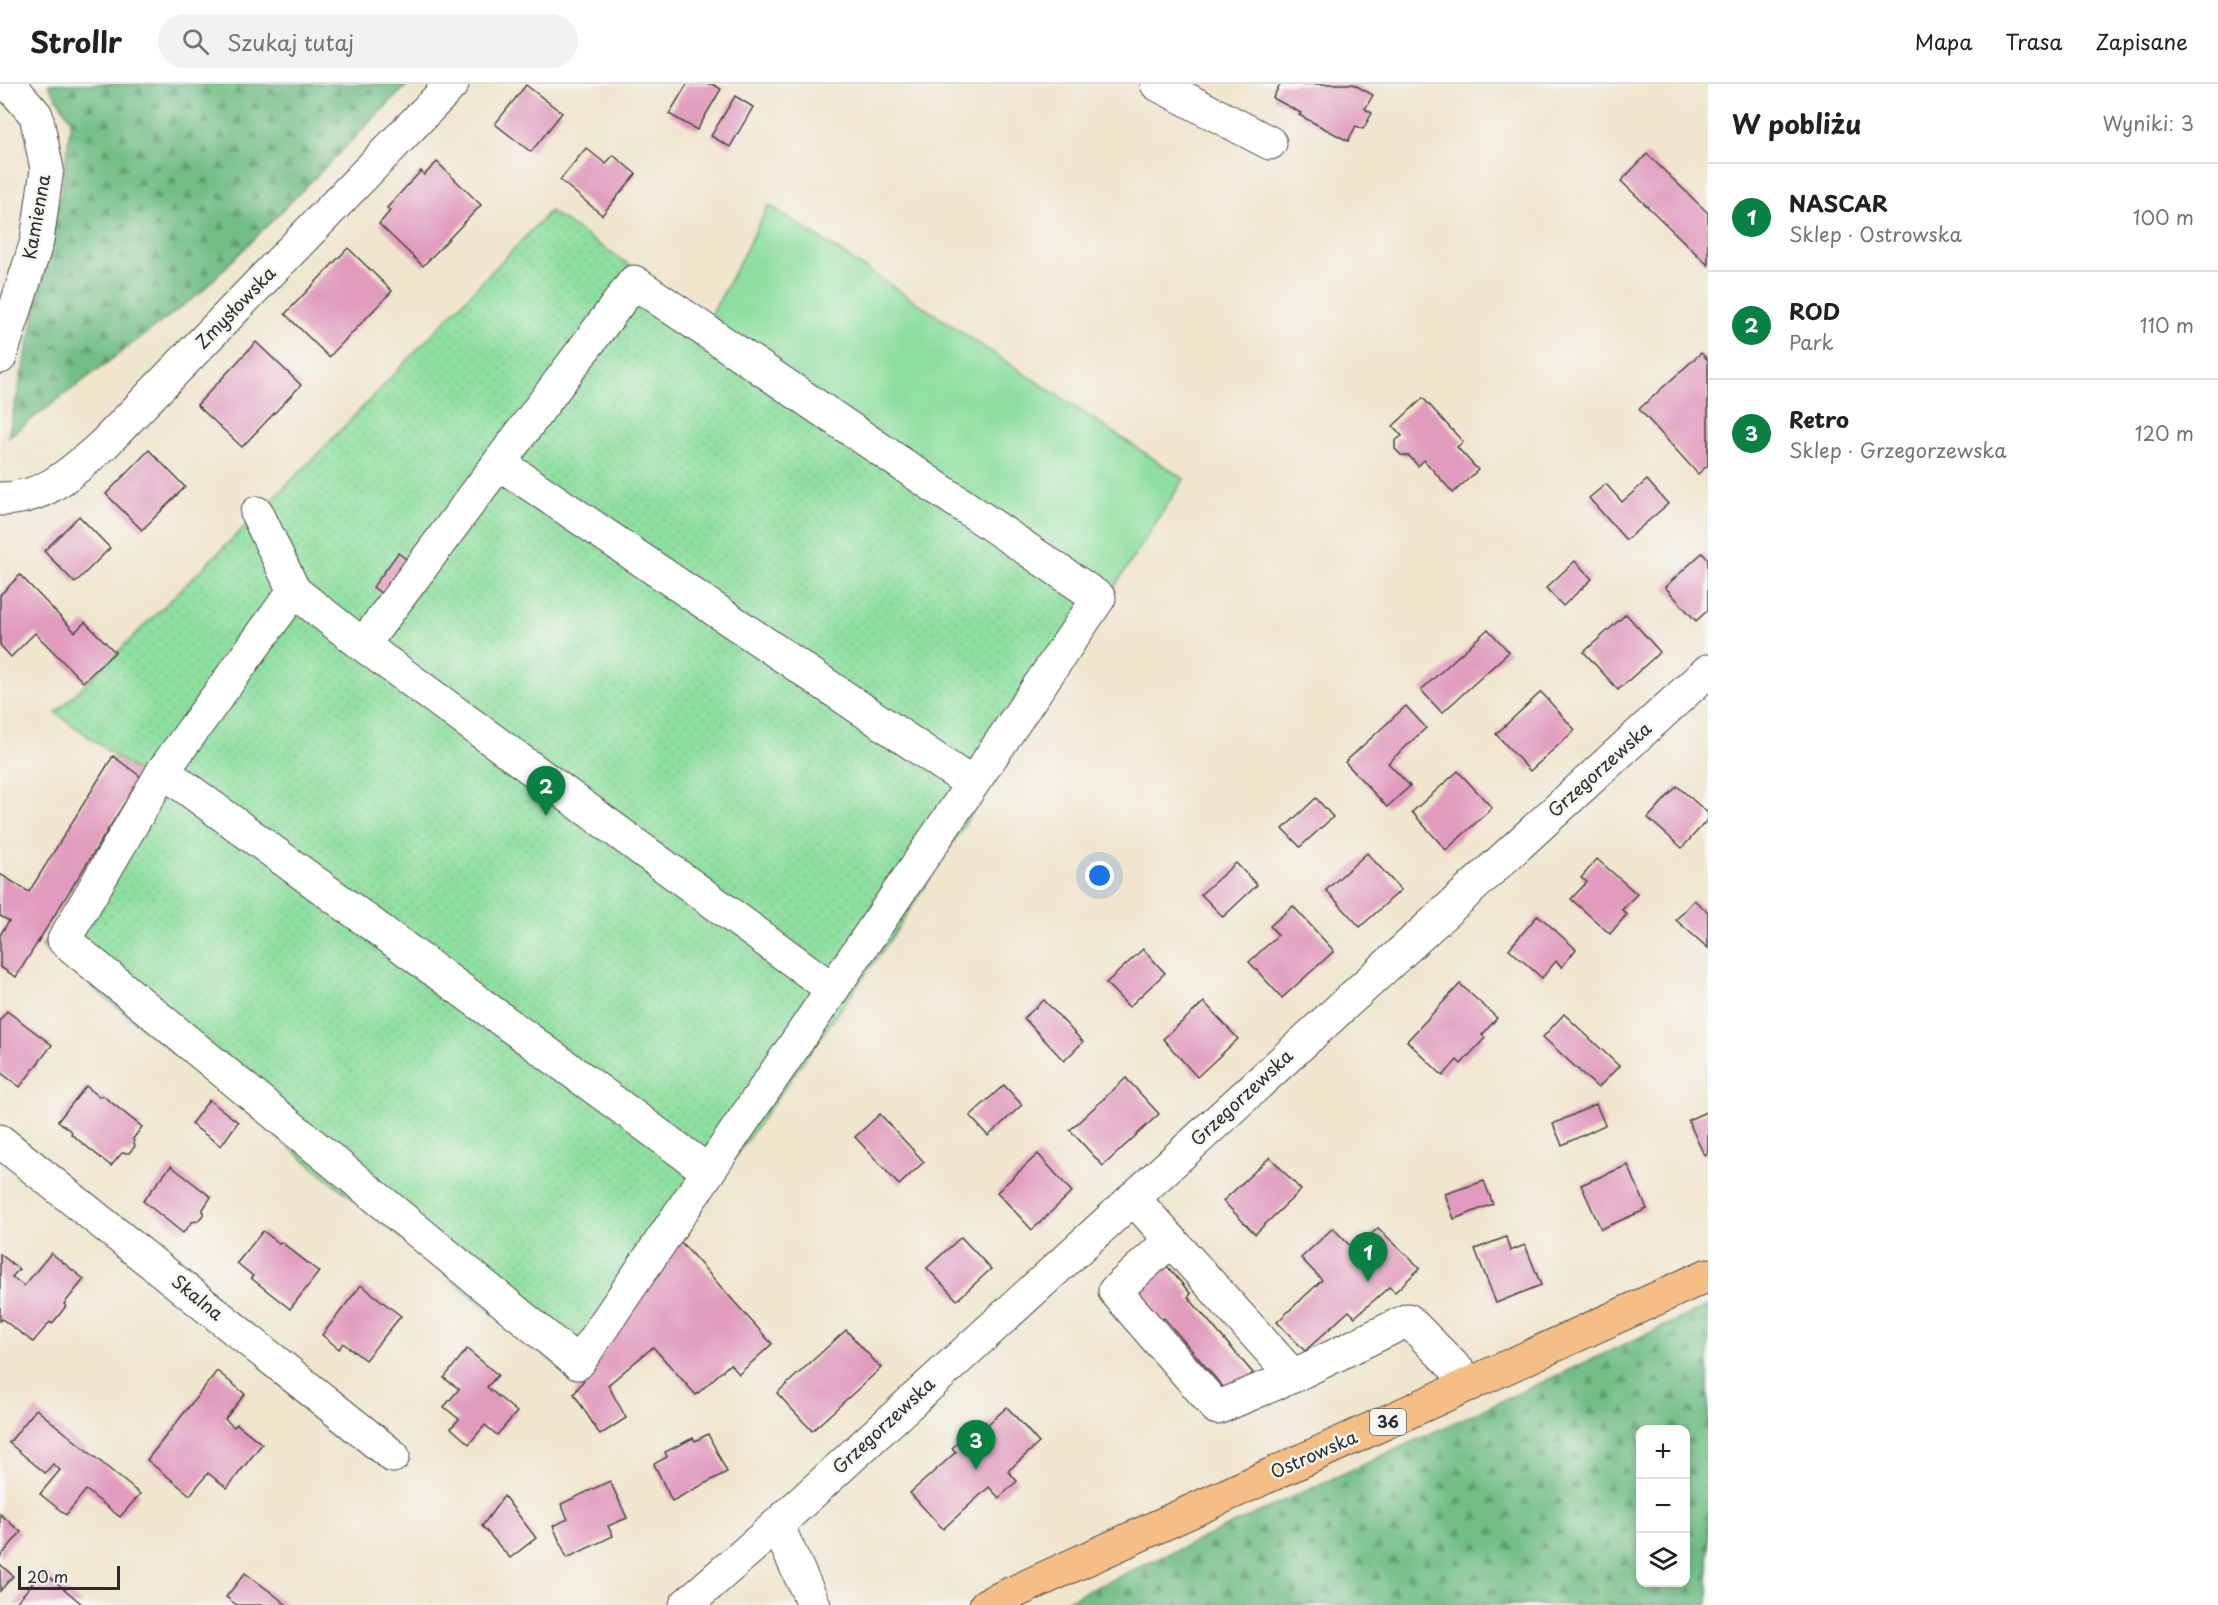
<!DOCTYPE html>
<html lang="pl">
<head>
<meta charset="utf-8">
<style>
  :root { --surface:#fff; --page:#f2f2f2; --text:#202124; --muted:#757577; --line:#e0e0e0; --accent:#0b8043 }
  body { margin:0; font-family:"Playpen Sans",sans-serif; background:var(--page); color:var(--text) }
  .controls { position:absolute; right:18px; bottom:18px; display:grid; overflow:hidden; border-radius:12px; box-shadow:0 3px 9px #0003 }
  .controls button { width:54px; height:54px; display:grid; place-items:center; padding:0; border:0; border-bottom:2px solid var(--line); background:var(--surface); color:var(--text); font:30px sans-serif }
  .scale { position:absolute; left:18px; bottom:15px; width:102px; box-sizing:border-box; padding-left:6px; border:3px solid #2b2b2b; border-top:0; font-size:16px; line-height:21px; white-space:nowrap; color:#2b2b2b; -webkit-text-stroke:4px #f6f6f2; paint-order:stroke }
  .you { position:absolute; left:1100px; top:792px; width:21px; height:21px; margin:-15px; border:4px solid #fff; border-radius:50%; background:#1a73e8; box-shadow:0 0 0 9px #1a73e833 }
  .badge { display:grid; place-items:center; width:39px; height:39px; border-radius:50%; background:var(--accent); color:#fff; font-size:20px; font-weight:700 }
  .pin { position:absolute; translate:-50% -50px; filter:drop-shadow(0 2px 3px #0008) }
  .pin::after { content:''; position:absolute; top:32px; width:21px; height:18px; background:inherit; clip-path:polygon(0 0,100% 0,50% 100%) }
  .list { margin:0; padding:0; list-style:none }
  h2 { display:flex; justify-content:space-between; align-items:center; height:78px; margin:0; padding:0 24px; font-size:26px }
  h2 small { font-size:20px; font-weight:400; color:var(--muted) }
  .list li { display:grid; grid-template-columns:39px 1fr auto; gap:18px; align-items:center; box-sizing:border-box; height:108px; padding:0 24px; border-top:2px solid var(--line) }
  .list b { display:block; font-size:22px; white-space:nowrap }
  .list p { margin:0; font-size:20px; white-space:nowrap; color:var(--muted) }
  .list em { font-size:20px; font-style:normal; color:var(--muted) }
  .icon { flex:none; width:33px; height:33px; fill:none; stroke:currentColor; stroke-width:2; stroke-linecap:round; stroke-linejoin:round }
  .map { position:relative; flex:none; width:1708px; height:1521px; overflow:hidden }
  header { display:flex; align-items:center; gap:36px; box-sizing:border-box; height:84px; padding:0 30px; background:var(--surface); border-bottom:2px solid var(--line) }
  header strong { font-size:28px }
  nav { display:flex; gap:33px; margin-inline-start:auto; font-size:21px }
  .search { width:420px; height:54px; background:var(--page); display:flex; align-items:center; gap:15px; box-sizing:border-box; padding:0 21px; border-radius:33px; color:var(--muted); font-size:22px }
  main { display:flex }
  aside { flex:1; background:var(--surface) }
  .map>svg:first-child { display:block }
</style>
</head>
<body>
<header>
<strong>Strollr</strong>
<div class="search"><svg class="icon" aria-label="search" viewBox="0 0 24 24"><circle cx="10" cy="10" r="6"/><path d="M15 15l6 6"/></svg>Szukaj tutaj</div>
<nav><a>Mapa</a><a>Trasa</a><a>Zapisane</a></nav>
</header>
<main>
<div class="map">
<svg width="1708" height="1521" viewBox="0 0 1708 1521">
  <defs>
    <pattern id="forest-firs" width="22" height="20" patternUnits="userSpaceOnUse" patternTransform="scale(1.5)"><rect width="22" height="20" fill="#72be86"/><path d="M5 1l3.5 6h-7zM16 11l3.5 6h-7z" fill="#5e9b6e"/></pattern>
    <pattern id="garden-dots" width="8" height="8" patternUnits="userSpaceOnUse" patternTransform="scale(1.5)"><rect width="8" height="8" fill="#8edf9f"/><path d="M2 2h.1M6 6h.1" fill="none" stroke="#7bc089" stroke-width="1.8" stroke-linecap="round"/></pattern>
  </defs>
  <rect width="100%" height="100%" fill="#f6f6f2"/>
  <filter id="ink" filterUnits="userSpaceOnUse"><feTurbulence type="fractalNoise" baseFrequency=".0167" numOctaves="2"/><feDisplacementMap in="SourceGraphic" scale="12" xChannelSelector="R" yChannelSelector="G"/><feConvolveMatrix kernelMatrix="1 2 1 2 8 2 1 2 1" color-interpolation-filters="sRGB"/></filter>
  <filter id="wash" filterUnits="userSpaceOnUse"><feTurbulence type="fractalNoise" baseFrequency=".008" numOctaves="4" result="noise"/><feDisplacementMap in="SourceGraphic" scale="24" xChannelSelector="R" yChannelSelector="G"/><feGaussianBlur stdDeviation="1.35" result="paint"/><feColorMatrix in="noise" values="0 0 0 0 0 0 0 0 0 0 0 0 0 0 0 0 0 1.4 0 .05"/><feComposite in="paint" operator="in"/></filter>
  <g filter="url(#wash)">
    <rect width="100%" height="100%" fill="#f0e5cd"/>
    <polygon fill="#8edf9f" stroke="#5c8565" stroke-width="1.5" points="769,121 1184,395 1110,510 709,236"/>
    <g fill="url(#forest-firs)" stroke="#4e7458" stroke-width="1.5" fill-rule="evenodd">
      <polygon points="48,0 408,0 200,209 8,353 62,104 71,36"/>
      <path d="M1708,1222V1521H1057ZM1640,1346H1686V1498H1640Z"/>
    </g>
    <polygon fill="url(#garden-dots)" stroke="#5c8565" stroke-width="1.5" points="550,127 1110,510 1047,612 894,850 710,1108 579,1299 42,862 145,694 56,629 315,373"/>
    <g id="blocks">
      <g fill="#e19bbe">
        <polygon points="687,0 712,0 721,5 697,46 669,30"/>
        <polygon points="1280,0 1353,0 1373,11 1365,25 1372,29 1363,45 1356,42 1348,57 1299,31 1301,29 1273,14"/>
        <polygon points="526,1 562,29 531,68 495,40"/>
        <polygon points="735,12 753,23 730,63 711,52"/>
        <polygon points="586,64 606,80 613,71 636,90 602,131 560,96"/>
        <polygon points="1647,70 1708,129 1708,181 1621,97"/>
        <polygon points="437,78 481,121 423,182 379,140 390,127 387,124 403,106 421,87 424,91"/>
        <polygon points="348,164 392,207 329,273 285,230"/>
        <polygon points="256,258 301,301 242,363 197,321"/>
        <polygon points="1701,269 1708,276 1708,381 1698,390 1639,325"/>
        <polygon points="1423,314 1463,358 1457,363 1478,386 1453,409 1424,376 1418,382 1409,372 1401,371 1395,365 1395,357 1402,352 1393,342"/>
        <polygon points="149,366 185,403 142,446 106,410"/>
        <polygon points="1647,396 1668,420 1626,456 1589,414 1606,400 1622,418"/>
        <polygon points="79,432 110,464 75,499 44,467"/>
        <polygon points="398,469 413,480 387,514 373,503"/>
        <polygon points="1702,469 1708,475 1708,526 1696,537 1665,503"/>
        <polygon points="1575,477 1592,495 1563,522 1546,504"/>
        <polygon points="20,491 75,548 85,538 115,568 83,598 35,549 11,573 0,561 0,511"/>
        <polygon points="1626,530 1660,568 1618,606 1584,568"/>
        <polygon points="1488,545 1509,568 1442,629 1421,606"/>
        <polygon points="1541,608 1575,646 1530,687 1496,650"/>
        <polygon points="1406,622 1426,644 1388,679 1410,702 1387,723 1345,678"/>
        <polygon points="113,672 141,693 16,893 0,883 0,851 9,837 0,832 0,790 29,808"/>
        <polygon points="1458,687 1492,724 1446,766 1412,728"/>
        <polygon points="1677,702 1708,729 1708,735 1682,764 1648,734"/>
        <polygon points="1316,714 1333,733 1300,763 1283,745"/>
        <polygon points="1367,769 1401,806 1360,843 1326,806"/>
        <polygon points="1597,775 1637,810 1622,826 1627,830 1610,850 1571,815 1587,798 1581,794"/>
        <polygon points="1236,779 1257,801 1223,833 1201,810"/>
        <polygon points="1694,816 1708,828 1708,864 1676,836"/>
        <polygon points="1293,822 1334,867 1282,914 1249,878 1278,851 1270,842"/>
        <polygon points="1538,831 1576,865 1562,883 1556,877 1542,894 1509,865"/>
        <polygon points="1143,865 1165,889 1129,923 1106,899"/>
        <polygon points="1460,900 1497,934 1482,951 1485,954 1461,980 1457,976 1443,992 1407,957"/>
        <polygon points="1044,916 1083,958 1064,977 1024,934"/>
        <polygon points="1204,918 1238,955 1197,993 1163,955"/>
        <polygon points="7,927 52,961 20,1003 0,988 0,936"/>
        <polygon points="1564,930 1619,982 1598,1004 1543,953"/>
        <polygon points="1126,994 1159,1030 1103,1082 1070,1046"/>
        <polygon points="1004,1001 1022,1021 988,1052 970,1032"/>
        <polygon points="86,1002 100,1013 102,1011 142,1043 133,1055 135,1062 129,1069 122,1069 111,1082 71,1050 72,1048 58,1037"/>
        <polygon points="209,1016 238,1038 221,1062 191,1040"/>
        <polygon points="1596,1020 1605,1041 1562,1061 1553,1040"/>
        <polygon points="1708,1027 1708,1069 1704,1071 1688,1036"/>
        <polygon points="880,1030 924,1078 899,1101 855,1053"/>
        <polygon points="1038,1070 1072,1108 1032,1146 997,1108"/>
        <polygon points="1270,1073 1301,1106 1255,1150 1223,1117"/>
        <polygon points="1628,1081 1647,1125 1601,1145 1581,1101"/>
        <polygon points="171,1082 211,1113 203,1125 203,1131 198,1137 192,1138 183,1149 143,1117"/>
        <polygon points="1484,1097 1493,1120 1454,1135 1445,1110"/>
        <polygon points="1333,1144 1354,1166 1378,1144 1420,1184 1395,1208 1389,1203 1355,1233 1349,1227 1305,1267 1277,1238 1322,1196 1301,1174"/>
        <polygon points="263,1147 279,1159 281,1158 319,1188 290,1225 251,1194 253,1192 237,1179"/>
        <polygon points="961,1153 991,1185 957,1216 927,1184"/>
        <polygon points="1506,1153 1510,1167 1525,1161 1541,1201 1496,1219 1475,1165"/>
        <polygon points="680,1157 772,1260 739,1290 730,1280 696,1311 653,1263 608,1301 626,1334 600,1351 574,1310"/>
        <polygon points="51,1169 84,1195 64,1220 66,1222 52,1240 50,1238 33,1258 2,1235 0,1237 0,1170 19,1185 12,1193 24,1202"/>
        <polygon points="1166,1181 1191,1210 1188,1213 1253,1289 1229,1310 1164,1234 1160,1237 1135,1208"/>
        <polygon points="361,1201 401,1232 365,1276 343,1259 339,1265 322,1251"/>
        <polygon points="846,1246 881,1284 812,1347 777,1309"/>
        <polygon points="467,1265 498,1291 487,1303 517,1328 497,1351 485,1341 469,1360 451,1344 459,1335 444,1323 459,1305 444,1294"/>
        <polygon points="217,1287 245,1310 225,1335 234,1343 237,1340 262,1360 227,1404 208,1389 190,1411 147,1376"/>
        <polygon points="1007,1323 1039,1359 1008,1387 1017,1397 999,1414 989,1403 943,1445 910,1409 956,1368 952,1364 971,1346 976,1351"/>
        <polygon points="36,1325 140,1410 120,1433 86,1406 66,1431 40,1410 60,1386 53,1380 45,1389 9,1359"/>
        <polygon points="708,1350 727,1388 672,1417 654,1380 667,1373 665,1368 693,1354 695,1357"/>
        <polygon points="610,1397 627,1434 608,1442 613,1452 567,1474 553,1442 568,1435 561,1420"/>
        <polygon points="504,1412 536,1454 510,1474 482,1442"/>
        <polygon points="0,1430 21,1448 0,1473"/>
        <polygon points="0,1480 13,1492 0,1507"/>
        <polygon points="43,1487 83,1521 14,1521"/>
        <polygon points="245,1489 272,1509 287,1521 237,1521 226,1513"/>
      </g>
    </g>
  </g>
  <g filter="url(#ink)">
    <use href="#blocks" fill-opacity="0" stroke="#494743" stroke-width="1.5"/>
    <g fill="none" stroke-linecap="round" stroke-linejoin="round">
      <g stroke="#494743" stroke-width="35">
        <g id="minor">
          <polyline points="1157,0 1270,59"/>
          <polyline points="0,273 37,157 47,85 36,31 9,0"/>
          <polyline points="499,379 972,700"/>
          <path d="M0,415C45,415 71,389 103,361L452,0"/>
          <polyline points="257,429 294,507 363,561 634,198 1099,514 578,1279 64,856 163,687 294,507"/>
          <polyline points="363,561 832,905"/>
          <polyline points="163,687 708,1087"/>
          <polyline points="0,1057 393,1372"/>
          <polyline points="1133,1114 1293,1292 1408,1236 1471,1300"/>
          <polyline points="1171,1156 1115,1207 1217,1324 1293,1292"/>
          <polyline points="686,1521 777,1441"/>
          <polyline points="814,1521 777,1441 1708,587"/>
        </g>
      </g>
      <g stroke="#494743" stroke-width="35">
        <polyline id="major" points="986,1521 1708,1191"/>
      </g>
      <use href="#minor" stroke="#fff" stroke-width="33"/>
      <use href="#major" stroke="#f6be87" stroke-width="33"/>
    </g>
  </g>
  <g text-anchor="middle" stroke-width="5" stroke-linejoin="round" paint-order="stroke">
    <rect fill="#f6f6f2" stroke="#686867" stroke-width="1.5" x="1370" y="1325" width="36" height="26" rx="4.5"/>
    <g font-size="16" font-weight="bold" fill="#2b2b2b">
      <text x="1388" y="1344">36</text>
    </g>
    <g font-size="18" fill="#2b2b2b" stroke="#f6f6f2">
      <text transform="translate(37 133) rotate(-80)" y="6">Kamienna</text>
      <text transform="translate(236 224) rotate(-46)" y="6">Zmysłowska</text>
      <text transform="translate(1600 686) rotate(-42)" y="6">Grzegorzewska</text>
      <text transform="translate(1242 1014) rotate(-43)" y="6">Grzegorzewska</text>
      <text transform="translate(197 1214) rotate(39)" y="6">Skalna</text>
      <text transform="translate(884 1342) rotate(-43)" y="6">Grzegorzewska</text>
      <text transform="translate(1314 1371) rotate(-24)" y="6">Ostrowska</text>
    </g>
  </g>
</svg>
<div class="controls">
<button>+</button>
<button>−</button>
<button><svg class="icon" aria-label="layers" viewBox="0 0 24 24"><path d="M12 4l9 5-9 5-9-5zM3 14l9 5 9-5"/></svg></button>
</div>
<div class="scale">20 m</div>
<div class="you"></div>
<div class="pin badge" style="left:1368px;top:1198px">1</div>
<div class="pin badge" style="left:546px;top:732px">2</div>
<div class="pin badge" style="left:976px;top:1386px">3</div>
</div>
<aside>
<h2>W pobliżu<small>Wyniki: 3</small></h2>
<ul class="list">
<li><span class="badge">1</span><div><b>NASCAR</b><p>Sklep · Ostrowska</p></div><em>100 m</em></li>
<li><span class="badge">2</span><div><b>ROD</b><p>Park</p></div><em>110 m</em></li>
<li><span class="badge">3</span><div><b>Retro</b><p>Sklep · Grzegorzewska</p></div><em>120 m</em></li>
</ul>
</aside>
</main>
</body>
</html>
